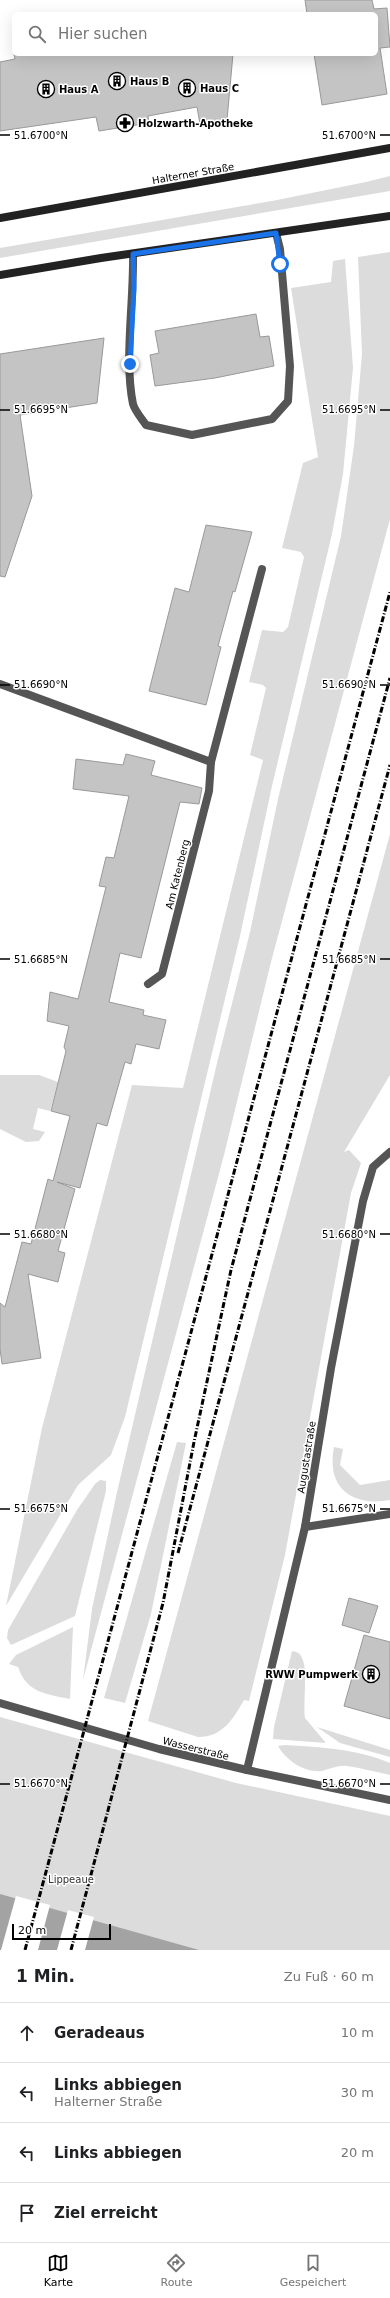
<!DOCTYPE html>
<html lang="de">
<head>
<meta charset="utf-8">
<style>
  :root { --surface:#fff; --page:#f2f2f2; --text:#202124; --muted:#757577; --line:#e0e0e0; --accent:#000 }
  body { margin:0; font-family:"DejaVu Sans",sans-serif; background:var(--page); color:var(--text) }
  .scale { position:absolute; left:12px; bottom:10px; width:99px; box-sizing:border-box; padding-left:4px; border:2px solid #000; border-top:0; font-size:11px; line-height:14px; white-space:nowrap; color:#000; -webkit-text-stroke:3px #fff; paint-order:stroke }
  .stop { position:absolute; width:12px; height:12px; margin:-9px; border:3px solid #1a73e8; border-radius:50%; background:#fff }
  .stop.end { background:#1a73e8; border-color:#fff; box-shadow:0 1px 4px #0008 }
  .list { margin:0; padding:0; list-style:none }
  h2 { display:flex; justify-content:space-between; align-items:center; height:52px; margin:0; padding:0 16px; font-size:17px }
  h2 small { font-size:13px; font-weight:400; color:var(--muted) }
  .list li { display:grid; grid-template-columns:26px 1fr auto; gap:12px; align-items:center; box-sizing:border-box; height:60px; padding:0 16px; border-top:1px solid var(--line) }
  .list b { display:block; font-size:15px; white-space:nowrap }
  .list p { margin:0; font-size:13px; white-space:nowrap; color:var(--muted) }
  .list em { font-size:13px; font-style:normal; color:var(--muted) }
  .icon { flex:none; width:22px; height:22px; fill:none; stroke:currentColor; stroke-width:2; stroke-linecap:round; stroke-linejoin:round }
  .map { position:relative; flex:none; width:390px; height:1950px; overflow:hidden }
  .search { position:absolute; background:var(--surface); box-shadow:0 4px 16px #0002; left:12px; right:12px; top:12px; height:44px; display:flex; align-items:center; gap:10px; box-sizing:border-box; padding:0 14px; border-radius:6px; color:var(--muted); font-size:15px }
  .sheet { height:292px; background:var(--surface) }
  nav { display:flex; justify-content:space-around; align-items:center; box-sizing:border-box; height:56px; border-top:1px solid var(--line); background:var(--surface); font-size:11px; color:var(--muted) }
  nav a { display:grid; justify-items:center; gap:2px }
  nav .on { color:var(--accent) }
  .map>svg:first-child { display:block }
</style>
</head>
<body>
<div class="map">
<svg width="390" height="1950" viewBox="0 0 390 1950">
  <rect width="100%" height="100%" fill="#fff"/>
  <g fill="#dcdcdc">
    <polygon points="390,176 390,191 0,258 0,248 272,201 366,182"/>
    <polygon points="390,252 390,519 271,962 224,1155 83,1680 92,1609 117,1492 217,1063 250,932 278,799 341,536 354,446 362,354 358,257"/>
    <polygon points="345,259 353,368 343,474 332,534 272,786 240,936 125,1417 111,1455 78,1485 6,1606 42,1428 132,1085 183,1088 263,760 250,755 266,688 263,685 249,682 262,630 283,632 288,627 304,557 301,552 282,548 303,463 318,457 291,288 331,282 333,261"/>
    <path d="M390,834V1075L344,1152L349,1150L361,1163L351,1193L285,1555L249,1701L244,1700C233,1719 223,1737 198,1737L148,1721Z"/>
    <polygon points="0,1075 39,1075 58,1082 50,1111 38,1108 33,1129 45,1132 39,1141 26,1142 0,1129"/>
    <polygon points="177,1442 186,1443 151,1614 125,1703 104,1698"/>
    <path d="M334,1447L343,1449L340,1465L360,1485L390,1480V1500C351,1507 326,1487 334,1447Z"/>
    <polygon points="100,1480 106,1481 106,1491 75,1616 11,1645 7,1638 8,1630 77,1510 95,1484"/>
    <path d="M73,1627L70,1699C46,1694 27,1693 18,1667L9,1664L16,1655Z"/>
    <path d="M292,1651C297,1652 300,1653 302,1658C308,1670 303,1702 305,1718L326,1743L273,1739L274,1727Z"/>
    <polygon points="0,1717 236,1783 390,1816 390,1950 0,1950"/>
    <polygon points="317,1727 390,1750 390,1757 340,1743"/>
    <path d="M285,1745C321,1747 357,1749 390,1763V1775C376,1772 361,1768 347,1766C338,1765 330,1769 322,1771C304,1773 286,1760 278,1746Z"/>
  </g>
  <polygon fill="#a3a3a3" points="0,1894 199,1950 0,1950"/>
  <g fill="#fff">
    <polygon points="16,1896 50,1905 38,1950 1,1950"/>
    <polygon points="68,1910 94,1917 85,1950 57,1950"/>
  </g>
  <g fill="#c4c4c4" stroke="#999">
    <polygon points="305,0 372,0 374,9 387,8 390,47 380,48 387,94 322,105 314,54 376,54 376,14 307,14"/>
    <polygon points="14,54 233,54 227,120 200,124 197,107 148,116 149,123 99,131 96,117 0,131 0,62 15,59"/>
    <polygon points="256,314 260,337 269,336 274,366 215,378 155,386 150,355 159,353 155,331"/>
    <polygon points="104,338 97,403 20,415 32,496 5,577 0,576 0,354"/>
    <polygon points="206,525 252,532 235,592 233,591 218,646 221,647 206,705 149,691 175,588 189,592"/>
    <polygon points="126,754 155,761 151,775 202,788 199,804 180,802 141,958 120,953 109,1002 144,1010 143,1015 166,1020 159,1049 136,1044 131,1064 125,1062 107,1126 97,1123 80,1188 57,1182 75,1189 58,1251 65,1253 58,1282 28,1274 41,1358 2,1364 0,1349 0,1303 5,1307 22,1242 31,1244 48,1179 53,1181 70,1116 51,1111 66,1051 64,1047 69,1026 47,1021 50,992 78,999 106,887 99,886 106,857 114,858 129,796 73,789 76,759 123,765"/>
    <polygon points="349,1598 378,1606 369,1633 342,1625"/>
    <polygon points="364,1635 390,1642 390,1719 344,1706"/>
  </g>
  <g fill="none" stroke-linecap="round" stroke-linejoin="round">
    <path stroke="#555" stroke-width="8" d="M133,254C134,301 124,360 133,404C135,411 142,419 146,425L192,435L272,419L288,401L290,366L280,249L276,233"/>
    <g stroke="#555" stroke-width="8">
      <polyline points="0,684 211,762 262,569"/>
      <polyline points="148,984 162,974 209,791 211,762"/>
      <polyline points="305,1527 390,1514"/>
      <polyline points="0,1703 159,1749 247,1770 390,1800"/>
      <polyline points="247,1770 305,1527 331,1368 363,1201 373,1167 390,1152"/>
    </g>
    <g stroke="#222" stroke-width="8">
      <polyline points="0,218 390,148"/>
      <polyline points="0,275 101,258 390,216"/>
    </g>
    <g stroke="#000" stroke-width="3" stroke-dasharray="6 2 1 2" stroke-linecap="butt">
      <polyline points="178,1553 390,765"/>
      <polyline points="25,1950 390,592"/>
      <polyline points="71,1950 163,1603 194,1442 231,1270 390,678"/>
    </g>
  </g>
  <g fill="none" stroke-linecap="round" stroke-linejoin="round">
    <polyline stroke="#1a73e8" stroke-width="5" points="130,364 134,288 133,254 276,233 280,264"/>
  </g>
  <path fill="none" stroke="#000" stroke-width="1.5" d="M0,135H10M380,135H390M0,410H10M380,410H390M0,685H10M380,685H390M0,959H10M380,959H390M0,1234H10M380,1234H390M0,1509H10M380,1509H390M0,1784H10M380,1784H390"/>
  <defs>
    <g id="building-ring" transform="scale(0.9)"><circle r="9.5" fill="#fff" stroke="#000" stroke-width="1.5"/><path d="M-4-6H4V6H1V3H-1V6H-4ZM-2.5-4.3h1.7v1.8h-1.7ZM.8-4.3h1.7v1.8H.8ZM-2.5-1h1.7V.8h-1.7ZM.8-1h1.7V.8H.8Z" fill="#000"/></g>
    <g id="pharmacy-ring" transform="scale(0.9)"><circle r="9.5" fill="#fff" stroke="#000" stroke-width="1.5"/><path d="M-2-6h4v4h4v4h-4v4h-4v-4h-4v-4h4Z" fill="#000"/></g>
  </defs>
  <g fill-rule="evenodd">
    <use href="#building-ring" x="117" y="81"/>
    <use href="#building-ring" x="187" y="88"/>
    <use href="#building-ring" x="46" y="89"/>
    <use href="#pharmacy-ring" x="125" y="123"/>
    <use href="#building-ring" x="371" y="1674"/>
  </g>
  <g text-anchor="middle" stroke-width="3" stroke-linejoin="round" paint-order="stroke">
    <g font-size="10" font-weight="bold" fill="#000" stroke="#fff" text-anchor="start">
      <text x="130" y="85">Haus B</text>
      <text x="200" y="92">Haus C</text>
      <text x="59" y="93">Haus A</text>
      <text x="138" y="127">Holzwarth-Apotheke</text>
      <text x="358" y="1678" text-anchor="end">RWW Pumpwerk</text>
    </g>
    <g font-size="10" fill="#000" stroke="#fff">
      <text transform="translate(193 173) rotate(-10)" y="4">Halterner Straße</text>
      <text transform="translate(177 874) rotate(-76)" y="4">Am Katenberg</text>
      <text transform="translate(306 1457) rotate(-81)" y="4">Augustastraße</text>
      <text transform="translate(196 1748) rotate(14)" y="4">Wasserstraße</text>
    </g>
    <g font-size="10" fill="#333" stroke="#fff">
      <text x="71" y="1883">Lippeaue</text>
    </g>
  </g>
  <g font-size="10" text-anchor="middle" fill="#000" stroke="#fff" stroke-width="3" stroke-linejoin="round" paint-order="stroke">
    <text x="41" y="139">51.6700°N</text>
    <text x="349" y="139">51.6700°N</text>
    <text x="41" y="413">51.6695°N</text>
    <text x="349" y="413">51.6695°N</text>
    <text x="41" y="688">51.6690°N</text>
    <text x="349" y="688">51.6690°N</text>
    <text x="41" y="963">51.6685°N</text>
    <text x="349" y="963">51.6685°N</text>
    <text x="41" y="1238">51.6680°N</text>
    <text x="349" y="1238">51.6680°N</text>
    <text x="41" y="1512">51.6675°N</text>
    <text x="349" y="1512">51.6675°N</text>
    <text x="41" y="1787">51.6670°N</text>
    <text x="349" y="1787">51.6670°N</text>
  </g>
</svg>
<div class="scale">20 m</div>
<div class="stop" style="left:280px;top:264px"></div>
<div class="stop end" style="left:130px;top:364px"></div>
<div class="search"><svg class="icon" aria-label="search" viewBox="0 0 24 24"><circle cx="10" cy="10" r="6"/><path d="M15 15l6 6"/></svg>Hier suchen</div>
</div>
<section class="sheet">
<h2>1 Min.<small>Zu Fuß · 60 m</small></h2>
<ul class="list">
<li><svg class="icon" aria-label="ahead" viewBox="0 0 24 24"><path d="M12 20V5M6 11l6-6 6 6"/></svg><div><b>Geradeaus</b></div><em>10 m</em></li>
<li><svg class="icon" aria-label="left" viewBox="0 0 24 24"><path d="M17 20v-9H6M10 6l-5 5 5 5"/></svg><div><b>Links abbiegen</b><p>Halterner Straße</p></div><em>30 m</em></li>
<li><svg class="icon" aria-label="left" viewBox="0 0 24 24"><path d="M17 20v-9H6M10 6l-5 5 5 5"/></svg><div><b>Links abbiegen</b></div><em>20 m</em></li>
<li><svg class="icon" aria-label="arrive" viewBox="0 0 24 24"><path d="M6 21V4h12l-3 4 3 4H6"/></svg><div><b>Ziel erreicht</b></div></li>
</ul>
</section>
<nav>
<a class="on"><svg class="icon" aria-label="map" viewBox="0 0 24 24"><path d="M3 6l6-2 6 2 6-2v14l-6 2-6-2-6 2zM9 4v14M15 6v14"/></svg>Karte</a>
<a><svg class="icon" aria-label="directions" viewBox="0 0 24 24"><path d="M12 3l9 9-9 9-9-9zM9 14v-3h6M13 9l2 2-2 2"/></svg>Route</a>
<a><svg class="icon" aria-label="saved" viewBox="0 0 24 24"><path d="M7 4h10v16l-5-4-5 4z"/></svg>Gespeichert</a>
</nav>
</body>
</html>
